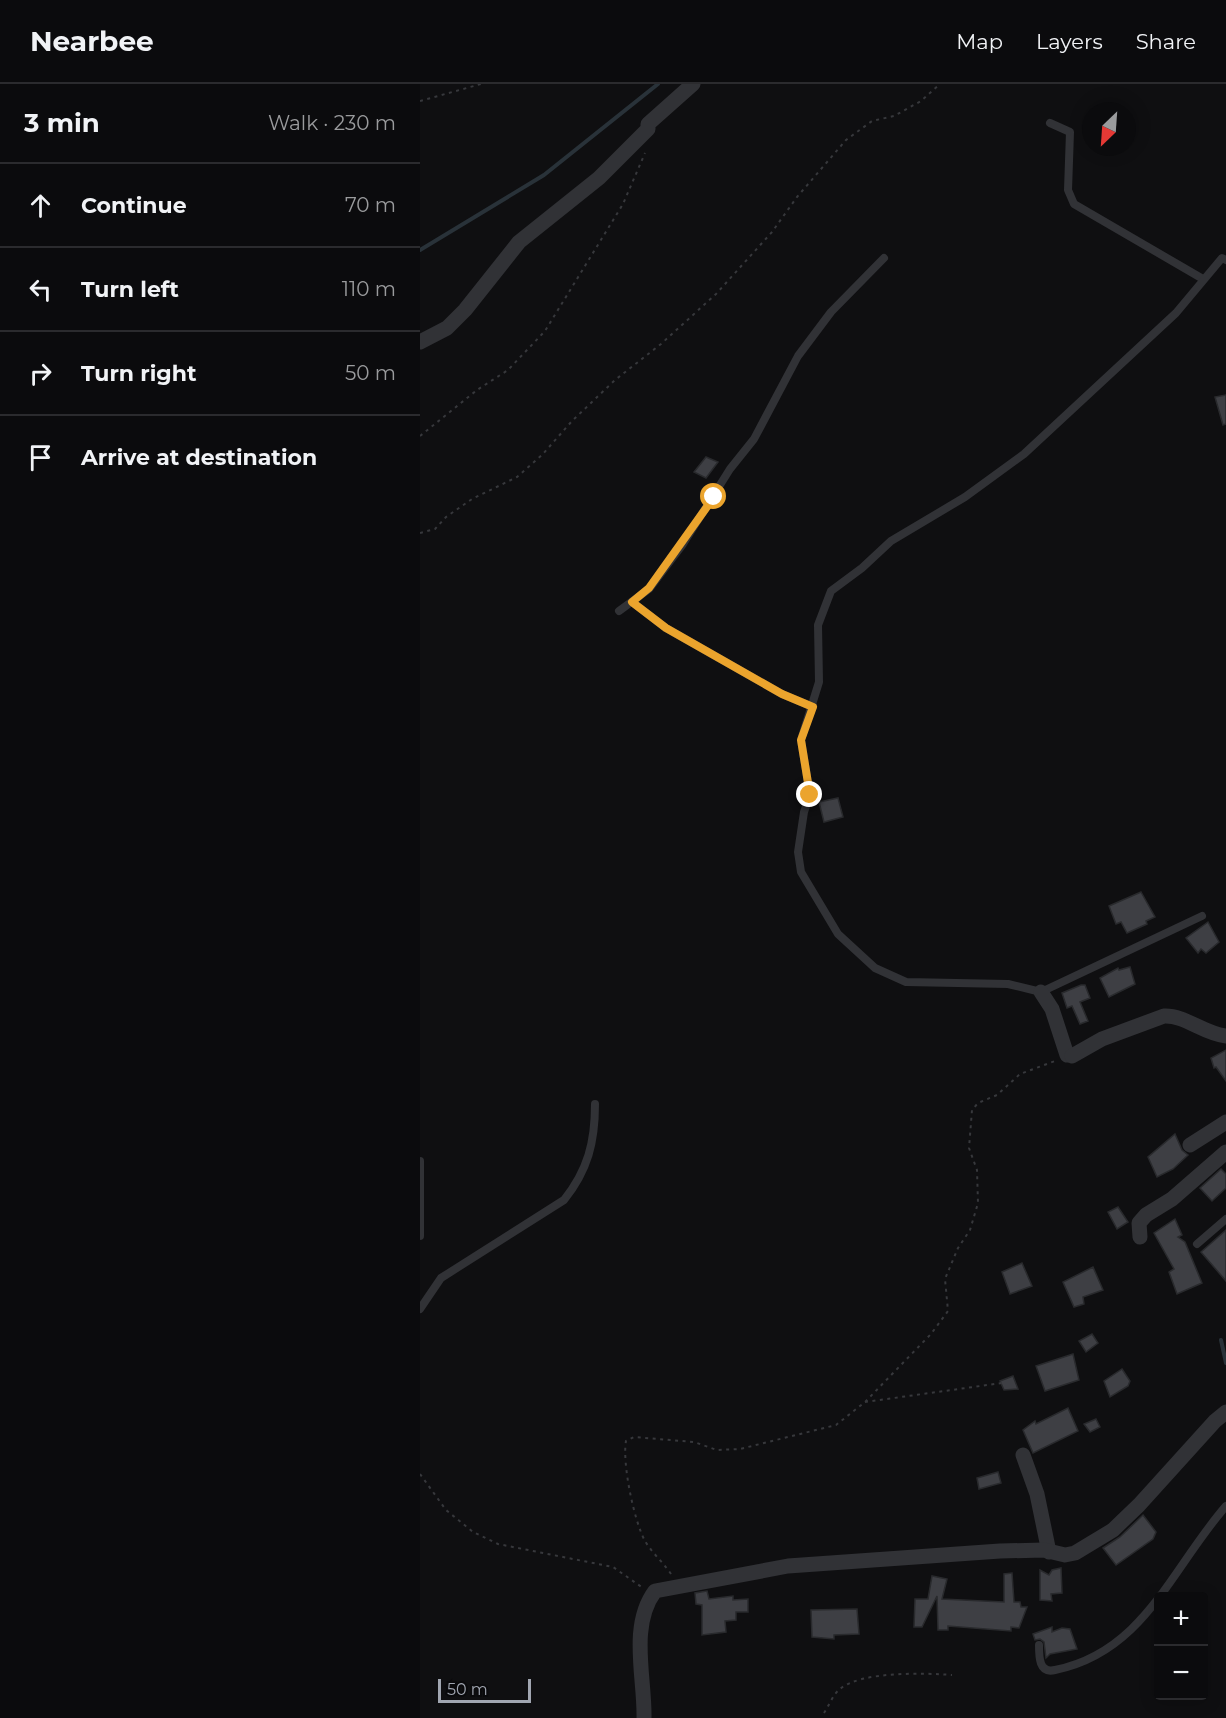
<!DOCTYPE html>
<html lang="en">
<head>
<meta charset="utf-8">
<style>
  :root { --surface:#0b0b0d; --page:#19191b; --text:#f1f3f6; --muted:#9a9b9d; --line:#2b2b2e }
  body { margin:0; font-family:Montserrat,sans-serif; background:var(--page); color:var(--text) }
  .controls { position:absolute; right:18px; bottom:18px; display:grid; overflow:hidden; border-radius:6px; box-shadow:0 3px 15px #0003 }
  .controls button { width:54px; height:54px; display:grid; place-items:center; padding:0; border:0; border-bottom:2px solid var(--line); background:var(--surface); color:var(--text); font:30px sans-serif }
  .compass { position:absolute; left:662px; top:18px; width:54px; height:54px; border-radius:50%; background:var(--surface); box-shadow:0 3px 15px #0003; rotate:205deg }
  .scale { position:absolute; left:18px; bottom:15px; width:93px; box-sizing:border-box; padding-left:6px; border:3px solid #a1a6b1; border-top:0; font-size:16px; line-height:21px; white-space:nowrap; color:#a1a6b1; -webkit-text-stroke:4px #0a0a0c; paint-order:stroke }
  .stop { position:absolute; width:18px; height:18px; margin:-14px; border:4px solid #eba42d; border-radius:50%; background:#fff }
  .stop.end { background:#eba42d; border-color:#fff; box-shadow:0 2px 6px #0008 }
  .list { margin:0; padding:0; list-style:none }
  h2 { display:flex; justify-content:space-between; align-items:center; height:78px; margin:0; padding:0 24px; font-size:26px }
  h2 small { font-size:20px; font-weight:400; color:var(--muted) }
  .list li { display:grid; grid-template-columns:39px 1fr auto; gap:18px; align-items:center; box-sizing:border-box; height:84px; padding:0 24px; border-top:2px solid var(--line) }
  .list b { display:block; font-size:22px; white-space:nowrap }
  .list em { font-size:20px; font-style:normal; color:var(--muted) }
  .icon { flex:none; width:33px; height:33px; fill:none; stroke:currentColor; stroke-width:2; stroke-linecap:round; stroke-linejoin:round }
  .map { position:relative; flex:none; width:806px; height:1634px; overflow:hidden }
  header { display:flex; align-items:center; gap:36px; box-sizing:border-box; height:84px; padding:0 30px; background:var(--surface); border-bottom:2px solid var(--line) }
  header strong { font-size:28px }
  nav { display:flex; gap:33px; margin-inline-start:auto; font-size:21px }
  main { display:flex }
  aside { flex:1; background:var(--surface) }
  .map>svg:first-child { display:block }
</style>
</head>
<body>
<header>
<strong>Nearbee</strong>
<nav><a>Map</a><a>Layers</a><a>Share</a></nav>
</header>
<main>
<aside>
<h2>3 min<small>Walk · 230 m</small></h2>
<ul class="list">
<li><svg class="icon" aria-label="ahead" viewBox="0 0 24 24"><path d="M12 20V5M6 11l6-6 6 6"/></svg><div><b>Continue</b></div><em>70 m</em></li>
<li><svg class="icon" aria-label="left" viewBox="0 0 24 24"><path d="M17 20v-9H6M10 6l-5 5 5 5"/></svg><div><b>Turn left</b></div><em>110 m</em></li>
<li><svg class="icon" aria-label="right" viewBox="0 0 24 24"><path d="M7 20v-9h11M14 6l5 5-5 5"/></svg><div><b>Turn right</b></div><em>50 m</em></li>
<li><svg class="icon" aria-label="arrive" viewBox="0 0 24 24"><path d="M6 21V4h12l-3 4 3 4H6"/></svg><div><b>Arrive at destination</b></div></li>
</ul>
</aside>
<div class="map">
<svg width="806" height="1634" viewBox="0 0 806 1634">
  <rect width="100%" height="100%" fill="#0f0f11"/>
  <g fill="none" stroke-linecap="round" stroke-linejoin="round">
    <g stroke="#293239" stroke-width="4">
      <polyline points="0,166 124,91 238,0"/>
      <polyline points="801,1256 806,1279"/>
    </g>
  </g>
  <g fill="#3e3f44" stroke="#292a2d" stroke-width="1.5">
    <polygon points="806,311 806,340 803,341 795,313"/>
    <polygon points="286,373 298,378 286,394 274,388"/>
    <polygon points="418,714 423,733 404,738 399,718"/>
    <polygon points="721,808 735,833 726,837 727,840 707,849 701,838 696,840 689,822"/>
    <polygon points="788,838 799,858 786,869 781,865 778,869 766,854"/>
    <polygon points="710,883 715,900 689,913 680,894 698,884 699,886"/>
    <polygon points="661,901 665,901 670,914 660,918 668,937 660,940 652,922 647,924 642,909"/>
    <polygon points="806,966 806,997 796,983 794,984 791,974"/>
    <polygon points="755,1050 762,1066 768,1071 753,1085 737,1093 728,1073"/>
    <polygon points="801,1085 806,1090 806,1104 792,1117 780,1104"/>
    <polygon points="698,1123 708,1138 697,1145 688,1128"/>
    <polygon points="755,1135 762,1151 758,1153 765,1158 782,1199 757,1210 749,1188 754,1185 734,1149"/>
    <polygon points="806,1146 806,1197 781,1168"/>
    <polygon points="602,1179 612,1202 590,1210 582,1188"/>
    <polygon points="673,1183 683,1206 663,1213 664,1220 654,1223 643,1198"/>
    <polygon points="672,1250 678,1259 666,1268 659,1257"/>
    <polygon points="653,1270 659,1296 625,1307 616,1282"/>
    <polygon points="702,1285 710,1297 708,1302 690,1313 684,1297"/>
    <polygon points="593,1292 598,1305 584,1306 580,1297"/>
    <polygon points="648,1324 658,1347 613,1369 603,1346 615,1337 616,1340"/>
    <polygon points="676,1335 680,1343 670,1348 664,1340"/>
    <polygon points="578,1388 581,1399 559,1405 557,1394"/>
    <polygon points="723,1431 736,1448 733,1455 696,1481 683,1464 700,1453"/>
    <polygon points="641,1484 642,1509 631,1510 632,1517 620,1516 620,1486 629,1491 632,1486"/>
    <polygon points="592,1489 594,1518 600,1518 601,1523 607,1523 599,1544 591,1543 591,1547 528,1542 528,1546 518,1546 517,1512 502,1543 494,1543 495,1515 508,1515 512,1492 527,1495 522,1515 584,1518 584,1490"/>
    <polygon points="287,1507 289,1515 313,1512 313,1516 328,1515 328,1528 316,1528 316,1536 305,1537 306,1548 282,1551 282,1521 276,1520 275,1509"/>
    <polygon points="437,1525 439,1550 414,1551 414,1555 392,1553 391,1526"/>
    <polygon points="632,1543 632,1548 642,1544 650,1545 657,1565 630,1570 626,1574 624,1558 620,1555 615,1556 613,1550"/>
  </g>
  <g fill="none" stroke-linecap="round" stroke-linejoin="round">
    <g stroke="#37383c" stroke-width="2" stroke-dasharray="3 4.5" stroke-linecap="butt">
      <polyline points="0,17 61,0"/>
      <polyline points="0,352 57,306 88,286 125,247 203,120 225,69"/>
      <polyline points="0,449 15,445 26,433 52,415 97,393 122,371 152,337 195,296 241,260 296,210 352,148 377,113 426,56 452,37 474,32 501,17 520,0"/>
      <polyline points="445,1318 582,1299"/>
      <polyline points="0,1390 26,1426 53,1448 78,1460 193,1483 223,1504"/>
      <path d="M251,1490C243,1478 232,1469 225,1457C214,1437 202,1379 206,1357L214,1353L274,1358L297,1366L320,1365L416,1341L445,1318L511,1250L528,1227L525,1195L538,1164L550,1146L558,1119L557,1086L549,1064L552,1026L558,1019L577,1011L600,990L635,977"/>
      <path d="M404,1629C409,1622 413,1610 420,1605C441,1587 505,1589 532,1591"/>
    </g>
    <g stroke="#313236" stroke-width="8">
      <polyline points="630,39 650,48 648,106 654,120 783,195"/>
      <polyline points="212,518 246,544 362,610 393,623"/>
      <polyline points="199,527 229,505 263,460 310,385 334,355 378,272 411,228 464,174"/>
      <polyline points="782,832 621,908 588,900 486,898 455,884 418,850 381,788 378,768 384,728 390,711 381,656 399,598 398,541 411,507 442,484 471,457 545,413 604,370 756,229 802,174 806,176"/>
      <polyline points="0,1077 0,1152"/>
      <polyline points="777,1160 806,1135"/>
      <path d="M0,1225L21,1194L144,1116C168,1086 175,1058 175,1020"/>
      <path d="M619,1561C619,1573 619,1590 635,1586C724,1568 751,1485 806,1422"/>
    </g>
    <g stroke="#313236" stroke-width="15">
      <polyline points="0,258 27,244 45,226 99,158 179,94 228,45 228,40 273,0"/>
      <polyline points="621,908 632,925 647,971"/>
      <path d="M652,972L682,955L744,932C765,931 784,950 806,952"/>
      <polyline points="770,1061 806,1038"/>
      <polyline points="720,1153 719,1139 726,1131 752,1115 806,1068"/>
      <polyline points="603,1371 617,1410 629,1468"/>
      <path d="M224,1634C225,1594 209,1542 235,1507L368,1482L580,1467L624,1466L645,1471L655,1469L693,1446L719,1421L795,1337L806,1328"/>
    </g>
  </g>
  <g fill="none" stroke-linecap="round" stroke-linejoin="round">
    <polyline stroke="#eba42d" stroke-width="8" points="294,413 229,504 212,518 246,544 362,610 393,623 381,656 390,711"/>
  </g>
</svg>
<div class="controls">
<button>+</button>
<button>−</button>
</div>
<svg class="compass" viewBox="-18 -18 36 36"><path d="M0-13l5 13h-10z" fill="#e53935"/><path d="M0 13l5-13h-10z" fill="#9a9b9d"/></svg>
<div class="scale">50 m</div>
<div class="stop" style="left:294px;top:413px"></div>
<div class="stop end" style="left:390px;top:711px"></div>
</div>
</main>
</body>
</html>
